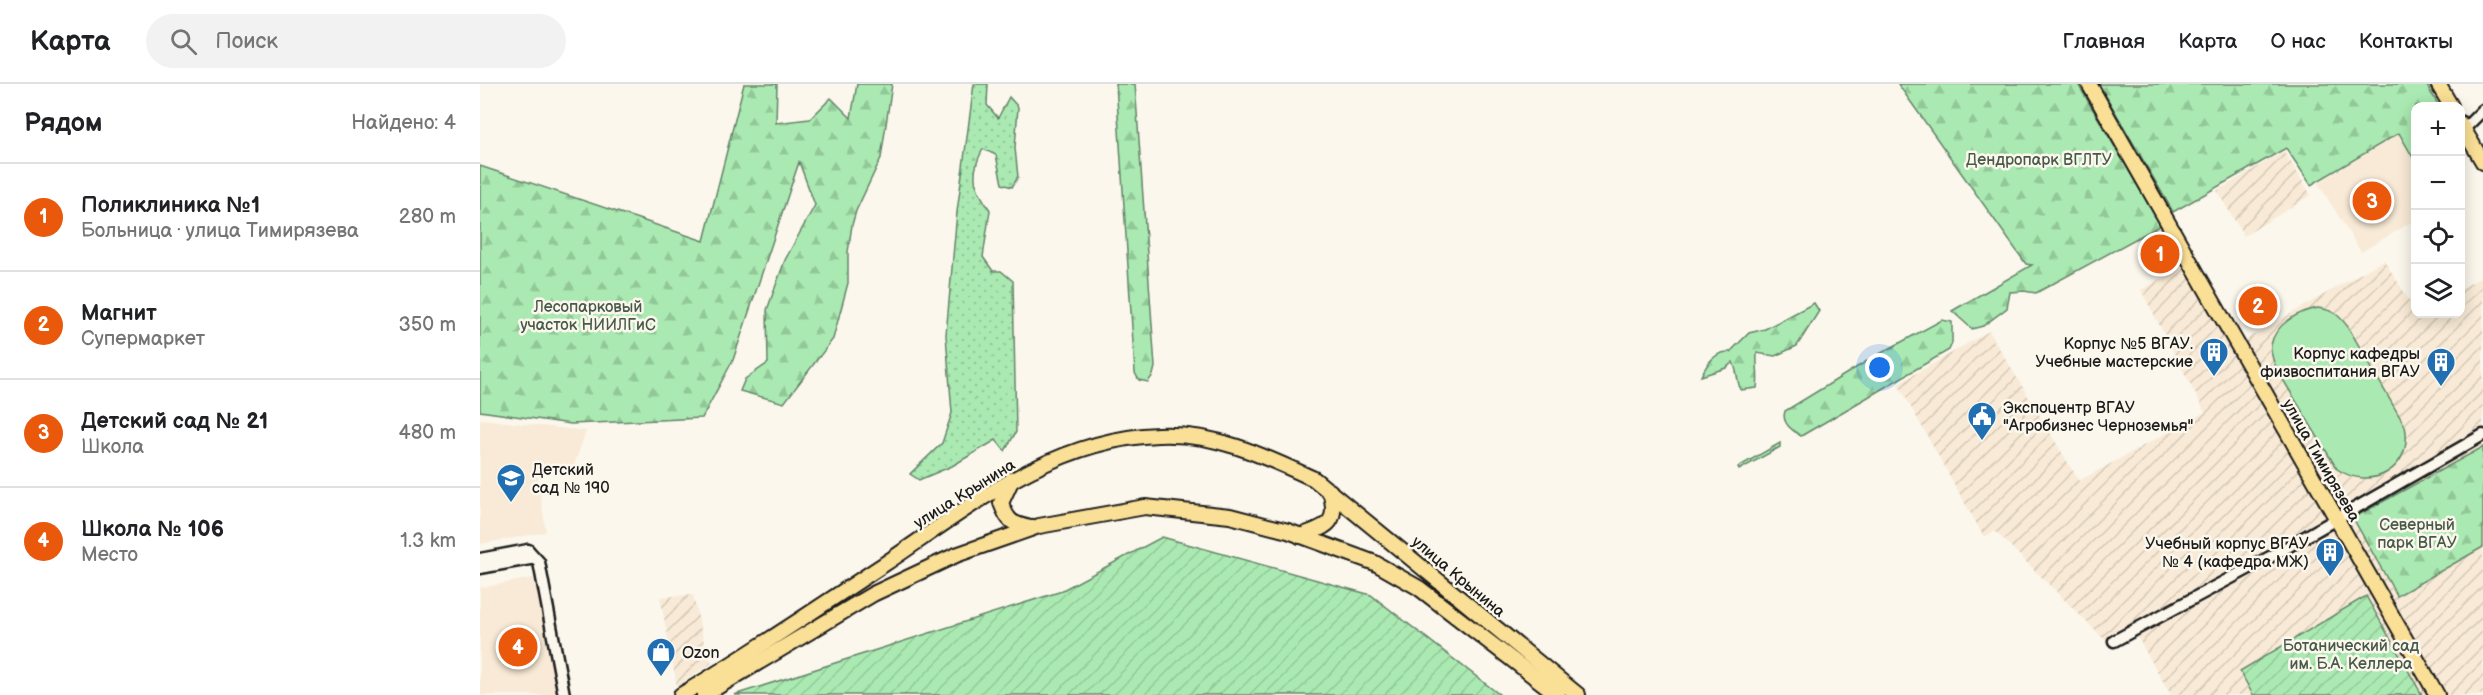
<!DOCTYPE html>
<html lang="ru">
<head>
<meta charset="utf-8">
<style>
  :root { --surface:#fff; --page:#f2f2f2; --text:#202124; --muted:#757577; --line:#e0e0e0; --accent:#ea580c }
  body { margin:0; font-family:"Balsamiq Sans",sans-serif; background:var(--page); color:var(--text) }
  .controls { position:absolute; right:18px; top:18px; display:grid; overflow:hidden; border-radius:12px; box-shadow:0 3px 15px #0003 }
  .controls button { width:54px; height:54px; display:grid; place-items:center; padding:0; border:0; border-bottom:2px solid var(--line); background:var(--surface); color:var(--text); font:30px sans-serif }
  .you { position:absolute; left:1400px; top:284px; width:21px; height:21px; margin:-15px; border:4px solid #fff; border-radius:50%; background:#1a73e8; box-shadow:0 0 0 9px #1a73e833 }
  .badge { display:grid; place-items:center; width:39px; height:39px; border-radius:50%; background:var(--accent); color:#fff; font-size:20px; font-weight:700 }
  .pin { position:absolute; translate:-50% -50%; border:3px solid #fff; box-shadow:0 2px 6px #0006 }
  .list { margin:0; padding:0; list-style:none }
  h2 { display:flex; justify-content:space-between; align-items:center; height:78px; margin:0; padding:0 24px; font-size:26px }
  h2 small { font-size:20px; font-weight:400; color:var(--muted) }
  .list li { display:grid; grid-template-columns:39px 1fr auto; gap:18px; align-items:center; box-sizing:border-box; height:108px; padding:0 24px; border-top:2px solid var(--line) }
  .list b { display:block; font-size:22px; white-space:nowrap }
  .list p { margin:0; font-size:20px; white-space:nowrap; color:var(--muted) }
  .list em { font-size:20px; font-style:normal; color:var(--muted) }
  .icon { flex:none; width:33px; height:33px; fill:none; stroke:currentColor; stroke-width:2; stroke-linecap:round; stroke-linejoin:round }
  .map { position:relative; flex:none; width:2003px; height:611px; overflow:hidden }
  header { display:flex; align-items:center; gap:36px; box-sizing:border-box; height:84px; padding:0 30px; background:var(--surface); border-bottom:2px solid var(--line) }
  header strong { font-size:28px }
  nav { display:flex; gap:33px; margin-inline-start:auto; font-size:21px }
  .search { width:420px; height:54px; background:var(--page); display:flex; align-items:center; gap:15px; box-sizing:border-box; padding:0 21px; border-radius:33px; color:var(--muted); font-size:22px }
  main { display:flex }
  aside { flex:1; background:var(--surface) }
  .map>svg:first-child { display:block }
</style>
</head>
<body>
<header>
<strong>Карта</strong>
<div class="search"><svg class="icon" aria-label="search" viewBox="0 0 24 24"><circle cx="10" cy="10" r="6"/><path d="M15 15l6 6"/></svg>Поиск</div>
<nav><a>Главная</a><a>Карта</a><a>О нас</a><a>Контакты</a></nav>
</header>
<main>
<aside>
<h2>Рядом<small>Найдено: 4</small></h2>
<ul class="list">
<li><span class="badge">1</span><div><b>Поликлиника №1</b><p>Больница · улица Тимирязева</p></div><em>280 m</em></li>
<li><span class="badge">2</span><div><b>Магнит</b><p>Супермаркет</p></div><em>350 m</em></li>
<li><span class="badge">3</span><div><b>Детский сад № 21</b><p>Школа</p></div><em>480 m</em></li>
<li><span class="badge">4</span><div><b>Школа № 106</b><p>Место</p></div><em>1.3 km</em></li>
</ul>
</aside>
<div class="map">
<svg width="2003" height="611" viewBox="0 0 2003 611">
  <defs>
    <pattern id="industrial-furrows" width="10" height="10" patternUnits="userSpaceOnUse" patternTransform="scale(1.5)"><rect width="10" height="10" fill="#f8ead6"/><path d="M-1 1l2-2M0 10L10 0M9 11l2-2" fill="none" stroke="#d4c8b7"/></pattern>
    <pattern id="grass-dots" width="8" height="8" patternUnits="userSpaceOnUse" patternTransform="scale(1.5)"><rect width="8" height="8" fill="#aaeab2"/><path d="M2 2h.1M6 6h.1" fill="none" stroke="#92c898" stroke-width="1.8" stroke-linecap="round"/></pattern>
    <pattern id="forest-firs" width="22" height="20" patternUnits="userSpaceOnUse" patternTransform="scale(1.5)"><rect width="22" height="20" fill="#aaeab2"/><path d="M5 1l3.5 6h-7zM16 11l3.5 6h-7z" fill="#92c898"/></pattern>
    <pattern id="garden-furrows" width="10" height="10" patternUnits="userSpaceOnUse" patternTransform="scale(1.5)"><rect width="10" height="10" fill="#aaeab2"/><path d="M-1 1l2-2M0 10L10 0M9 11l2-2" fill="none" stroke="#92c898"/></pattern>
  </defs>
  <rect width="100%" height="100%" fill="#fbf7ec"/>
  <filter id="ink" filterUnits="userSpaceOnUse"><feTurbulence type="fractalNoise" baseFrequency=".0167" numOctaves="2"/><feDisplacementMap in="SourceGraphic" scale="12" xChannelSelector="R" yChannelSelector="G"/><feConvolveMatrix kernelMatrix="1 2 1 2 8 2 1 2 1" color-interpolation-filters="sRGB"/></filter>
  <g filter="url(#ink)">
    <g fill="#f8ead6">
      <polygon points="1919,50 1935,75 1935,136 1881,168 1838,99"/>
      <polygon points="0,335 106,347 93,384 57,389 66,448 0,460"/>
      <polygon points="53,494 66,532 78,611 0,611 0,504"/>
    </g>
    <g fill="url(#industrial-furrows)">
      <polygon points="1804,67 1831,111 1764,152 1737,107"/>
      <polygon points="1904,176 1935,226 1936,230 1939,231 1980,230 1981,205 2003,192 2003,611 1691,611 1655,549 1630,561 1515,447 1504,453 1418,300 1509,247 1599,397 1725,328 1661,206 1707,181 1753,263"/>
      <polygon points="213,511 225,563 232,579 197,602 180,513"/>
    </g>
    <path fill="url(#grass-dots)" stroke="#638367" stroke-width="1.5" d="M494,0H508L507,21L518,34L529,13L538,23L535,64L538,93L532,103L522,100L516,71L503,65C489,91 494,103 510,126L503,173L513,187H521L533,197L536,348L525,367L516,356L472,382L439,396L430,390L462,359L472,329L466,251L477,128Z"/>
    <g fill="url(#forest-firs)" stroke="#638367" stroke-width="1.5">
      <polygon points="264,0 297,0 296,39 330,35 351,14 371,34 377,0 412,0 401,74 376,127 372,141 368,168 368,199 353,255 304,319 260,307 265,295 288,279 287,226 305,176 335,121 319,78 253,276 222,334 91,340 0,327 0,82 224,157"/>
      <polygon points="636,0 655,0 675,283 673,291 668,298 659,296 655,289"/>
      <polygon points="1418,0 1598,0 1681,141 1556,209 1544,207 1530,208 1527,224 1503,242 1492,245 1472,227 1552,181 1546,180"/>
      <polygon points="1619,0 1946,0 1959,22 1936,22 1935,77 1919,49 1831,101 1806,64 1693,128"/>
      <path d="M1334,219L1339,227L1317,262L1295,272L1277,269C1276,281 1279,292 1277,304L1261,306C1257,299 1258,289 1253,278L1246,284L1221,292C1227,280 1235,267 1250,268L1269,249L1285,245Z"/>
      <path d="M1462,236L1472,238V259L1469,266L1321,352C1312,346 1301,339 1305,327L1392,274Z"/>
      <polygon points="1300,359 1300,363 1259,386 1258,383"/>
      <polygon points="2003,363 2003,463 1917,512 1873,434"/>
    </g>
    <g fill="url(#garden-furrows)" stroke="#638367" stroke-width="1.5">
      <polygon points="682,453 891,511 1020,611 254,611 579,508"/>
      <polygon points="1886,512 1942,611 1773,611 1760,587"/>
    </g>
    <path fill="#aaeab2" stroke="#638367" stroke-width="1.5" d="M1838,224C1853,226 1859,231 1868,243L1925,342C1934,385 1891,408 1857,385L1799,289C1795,281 1790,271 1791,261C1795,240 1819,227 1838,224Z"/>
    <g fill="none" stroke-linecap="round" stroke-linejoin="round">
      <g stroke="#1c1c1c" stroke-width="15">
        <g id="minor">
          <polyline points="1984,45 2003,26"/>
          <polyline points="48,466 59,478 84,611"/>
          <polyline points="0,475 48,466"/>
          <polyline points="0,484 50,475"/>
          <polyline points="1634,557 1790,473 2003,351"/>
        </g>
      </g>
      <g stroke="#1c1c1c" stroke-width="18">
        <g id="major">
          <polyline points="1609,0 1957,611"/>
          <polyline points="1958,0 1971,22"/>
          <polyline points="1980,39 2003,78"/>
          <path d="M532,395L521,419C528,438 532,440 551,444"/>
          <path d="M820,452C848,442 859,440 850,407"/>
          <path d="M201,611C270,570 336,525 403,481C488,424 572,355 678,351C734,348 784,372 834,395L1098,611"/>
          <polyline points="224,611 393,510 476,471 559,442 665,423 750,432 808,447 895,479 939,504 1078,611"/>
        </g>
      </g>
      <use href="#minor" stroke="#fbf7ec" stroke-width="10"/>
      <use href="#major" stroke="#fadf96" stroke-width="14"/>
    </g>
  </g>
  <defs>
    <g id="building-pin" transform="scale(1.5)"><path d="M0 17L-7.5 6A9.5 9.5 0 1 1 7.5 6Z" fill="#1f6fb2" stroke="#fbf7ec"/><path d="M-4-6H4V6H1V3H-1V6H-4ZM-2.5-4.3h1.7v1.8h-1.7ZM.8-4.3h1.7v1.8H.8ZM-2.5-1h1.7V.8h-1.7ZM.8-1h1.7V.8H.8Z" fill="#fff"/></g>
    <g id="civic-pin" transform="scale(1.5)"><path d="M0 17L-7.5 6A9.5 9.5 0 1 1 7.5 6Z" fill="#1f6fb2" stroke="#fbf7ec"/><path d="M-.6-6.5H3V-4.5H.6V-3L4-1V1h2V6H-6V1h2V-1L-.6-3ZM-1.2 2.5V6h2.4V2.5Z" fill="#fff"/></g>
    <g id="school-pin" transform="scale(1.5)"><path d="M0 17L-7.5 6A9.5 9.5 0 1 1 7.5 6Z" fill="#1f6fb2" stroke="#fbf7ec"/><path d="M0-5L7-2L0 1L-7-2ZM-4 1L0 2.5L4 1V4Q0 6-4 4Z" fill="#fff"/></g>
    <g id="shop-pin" transform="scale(1.5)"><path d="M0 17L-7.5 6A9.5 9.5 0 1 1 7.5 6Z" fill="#1f6fb2" stroke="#fbf7ec"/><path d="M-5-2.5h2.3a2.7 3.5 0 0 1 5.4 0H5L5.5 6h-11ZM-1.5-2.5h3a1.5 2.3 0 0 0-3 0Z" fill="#fff"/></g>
  </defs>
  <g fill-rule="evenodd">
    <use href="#building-pin" x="1734" y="268"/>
    <use href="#building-pin" x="1961" y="278"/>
    <use href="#civic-pin" x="1502" y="332"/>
    <use href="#school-pin" x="31" y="394"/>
    <use href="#building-pin" x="1850" y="468"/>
    <use href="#shop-pin" x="181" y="568"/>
  </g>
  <g text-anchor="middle" stroke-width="5" stroke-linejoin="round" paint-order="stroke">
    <g font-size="16" fill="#475a49" stroke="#fbf7ec">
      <text x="1559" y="81">Дендропарк ВГЛТУ</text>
      <text x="108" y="228">Лесопарковый<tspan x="108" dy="18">участок НИИЛГиС</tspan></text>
      <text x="1937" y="446">Северный<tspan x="1937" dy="18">парк ВГАУ</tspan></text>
      <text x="1871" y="567">Ботанический сад<tspan x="1871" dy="18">им. Б.А. Келлера</tspan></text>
    </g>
    <g font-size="16" fill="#1c1c1c" stroke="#fbf7ec" text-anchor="end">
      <text x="1713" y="265">Корпус №5 ВГАУ.<tspan x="1713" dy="18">Учебные мастерские</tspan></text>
      <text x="1940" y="275">Корпус кафедры<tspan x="1940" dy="18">физвоспитания ВГАУ</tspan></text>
      <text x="1523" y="329" text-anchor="start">Экспоцентр ВГАУ<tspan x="1523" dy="18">"Агробизнес Черноземья"</tspan></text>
      <text x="52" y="391" text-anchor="start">Детский<tspan x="52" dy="18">сад № 190</tspan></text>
      <text x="1829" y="465">Учебный корпус ВГАУ<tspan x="1829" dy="18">№ 4 (кафедра МЖ)</tspan></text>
      <text x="202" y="574" text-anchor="start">Ozon</text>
    </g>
    <g font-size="16" fill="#1c1c1c" stroke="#fbf7ec">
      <text transform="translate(1842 376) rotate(60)" y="6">улица Тимирязева</text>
      <text transform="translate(484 409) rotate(-32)" y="6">улица Крынина</text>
      <text transform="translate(979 492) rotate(40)" y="6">улица Крынина</text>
    </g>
  </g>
</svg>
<div class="controls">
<button>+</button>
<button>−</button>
<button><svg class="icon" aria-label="locate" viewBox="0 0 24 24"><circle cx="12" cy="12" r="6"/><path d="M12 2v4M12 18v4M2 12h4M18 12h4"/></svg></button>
<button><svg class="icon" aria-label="layers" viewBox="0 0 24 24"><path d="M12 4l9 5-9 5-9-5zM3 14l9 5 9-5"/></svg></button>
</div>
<div class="you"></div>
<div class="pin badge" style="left:1680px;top:170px">1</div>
<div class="pin badge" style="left:1778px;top:222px">2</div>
<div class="pin badge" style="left:1892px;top:117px">3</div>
<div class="pin badge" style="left:38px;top:563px">4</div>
</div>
</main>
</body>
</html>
